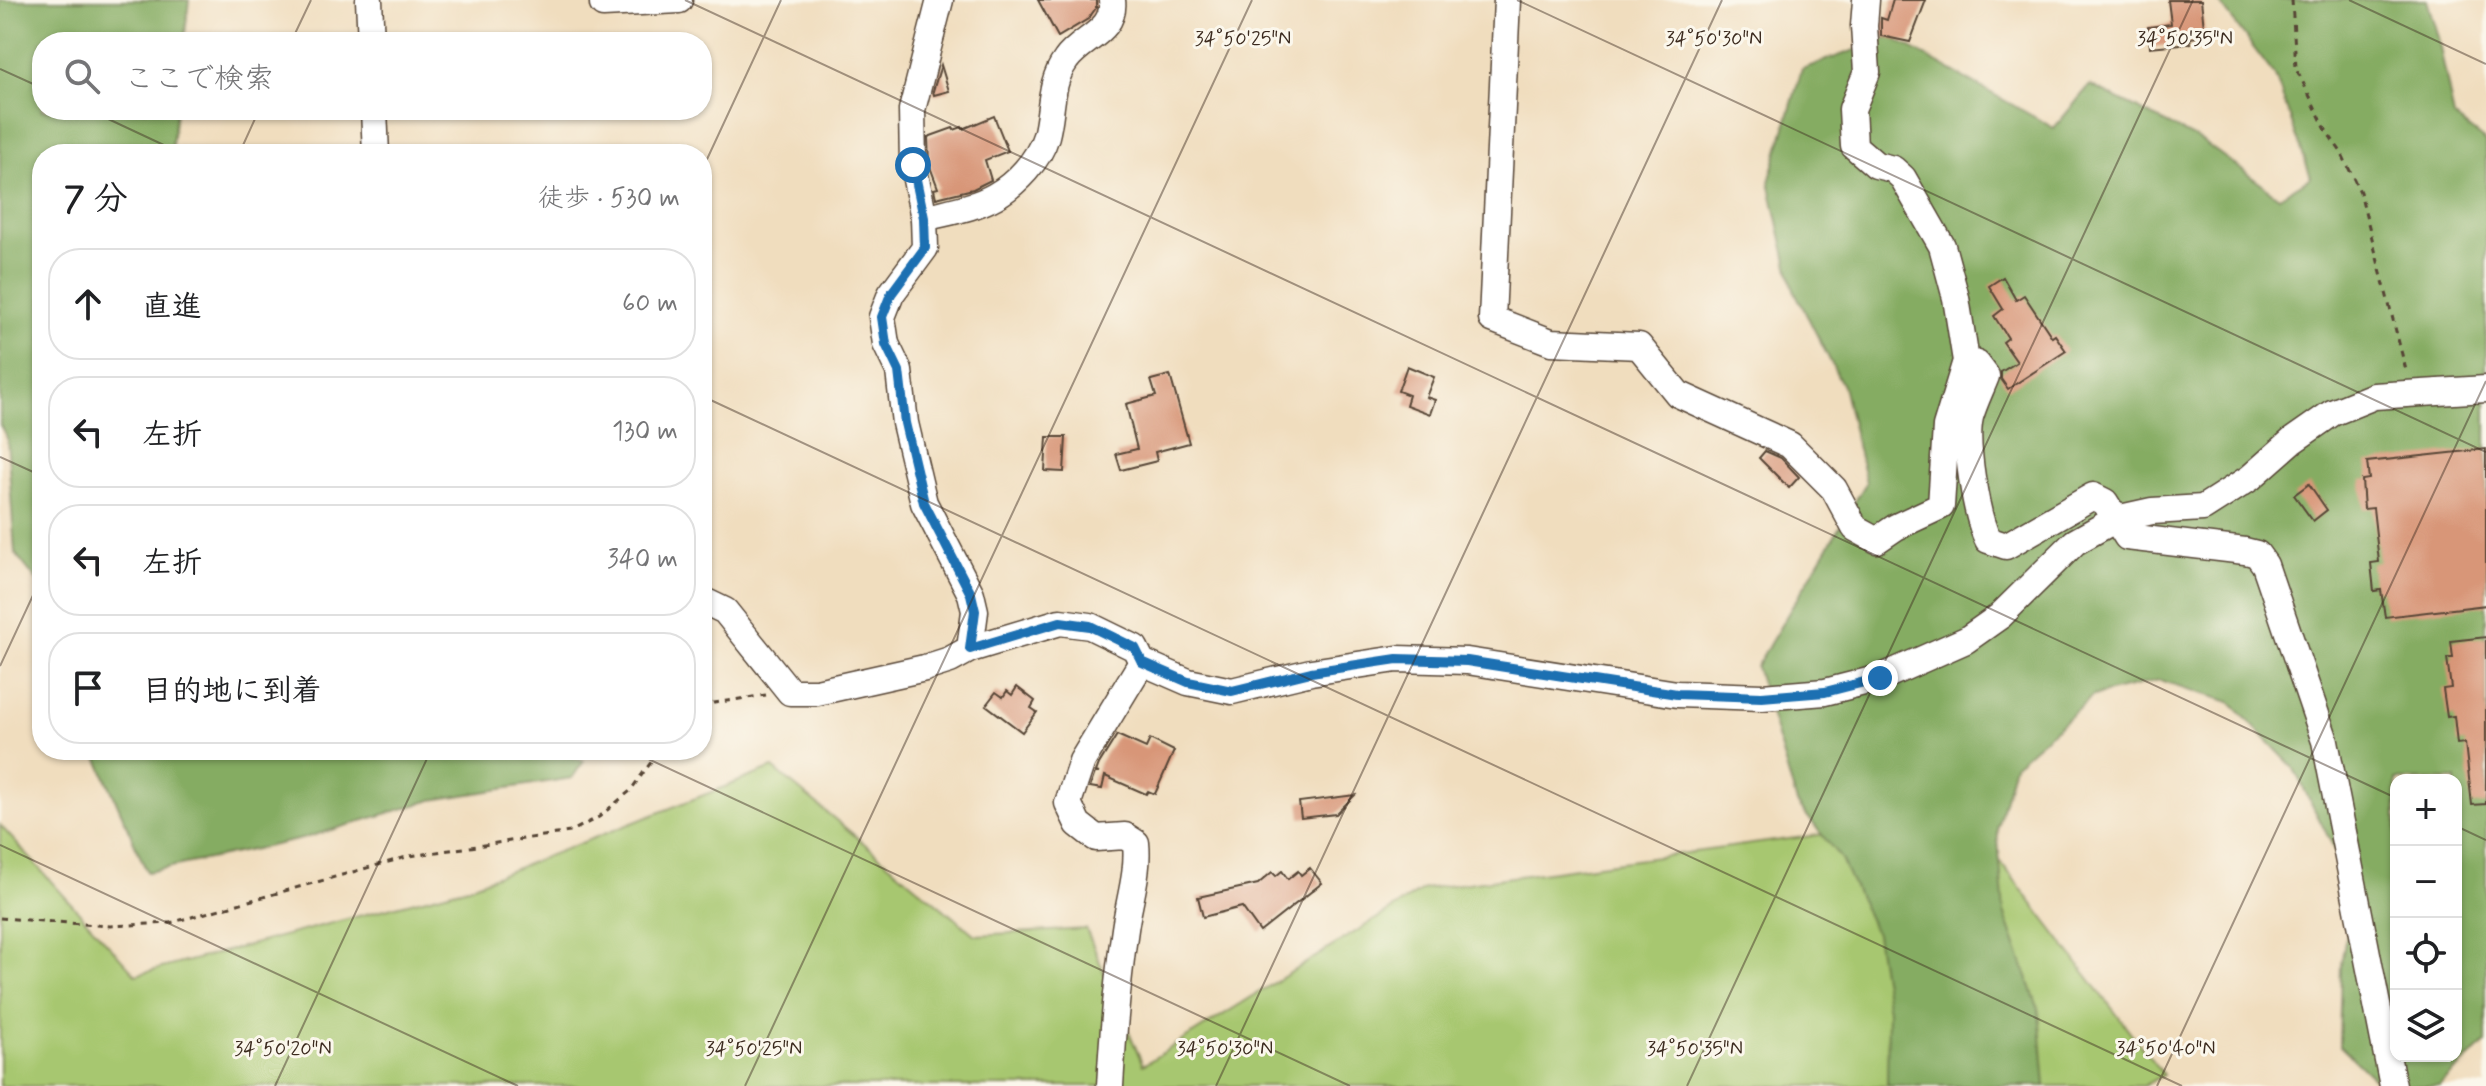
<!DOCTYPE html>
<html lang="ja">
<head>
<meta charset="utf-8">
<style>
  :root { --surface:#fff; --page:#f6f6f6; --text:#202124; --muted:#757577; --line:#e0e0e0 }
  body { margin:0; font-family:Mynerve,"Klee One",sans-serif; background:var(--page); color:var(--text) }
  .controls { position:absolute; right:24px; bottom:24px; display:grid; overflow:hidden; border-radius:16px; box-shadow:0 2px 6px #0004 }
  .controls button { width:72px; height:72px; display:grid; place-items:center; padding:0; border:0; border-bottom:2px solid var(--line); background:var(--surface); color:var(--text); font:40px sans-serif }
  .stop { position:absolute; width:24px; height:24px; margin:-18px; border:6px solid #1f6fb2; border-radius:50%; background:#fff }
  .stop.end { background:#1f6fb2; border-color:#fff; box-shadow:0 2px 8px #0008 }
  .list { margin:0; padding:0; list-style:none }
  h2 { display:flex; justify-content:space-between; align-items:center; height:104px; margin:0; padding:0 32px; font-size:34px }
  h2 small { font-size:26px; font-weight:400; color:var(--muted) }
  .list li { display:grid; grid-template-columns:52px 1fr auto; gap:24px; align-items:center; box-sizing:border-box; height:112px; margin:0 16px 16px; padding:0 16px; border:2px solid var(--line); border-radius:32px }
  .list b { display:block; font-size:30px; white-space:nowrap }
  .list em { font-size:26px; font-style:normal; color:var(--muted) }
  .icon { flex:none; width:44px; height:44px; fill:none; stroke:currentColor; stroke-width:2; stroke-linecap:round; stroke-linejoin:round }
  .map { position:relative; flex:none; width:2486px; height:1086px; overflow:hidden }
  .search { position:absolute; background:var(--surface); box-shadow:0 2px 6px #0004; left:32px; top:32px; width:680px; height:88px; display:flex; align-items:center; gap:20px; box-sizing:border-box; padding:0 28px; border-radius:32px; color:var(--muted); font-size:30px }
  .panel { position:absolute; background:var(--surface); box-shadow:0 2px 6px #0004; left:32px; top:144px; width:680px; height:616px; border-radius:32px }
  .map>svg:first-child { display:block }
</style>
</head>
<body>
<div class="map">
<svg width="2486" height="1086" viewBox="0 0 2486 1086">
  <rect width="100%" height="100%" fill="#fbf7ec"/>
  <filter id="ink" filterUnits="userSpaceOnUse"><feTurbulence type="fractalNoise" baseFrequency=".0125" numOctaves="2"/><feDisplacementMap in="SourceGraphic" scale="16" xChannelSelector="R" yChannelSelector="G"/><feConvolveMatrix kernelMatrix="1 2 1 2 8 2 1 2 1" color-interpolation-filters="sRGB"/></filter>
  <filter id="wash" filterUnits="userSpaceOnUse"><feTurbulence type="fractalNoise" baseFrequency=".006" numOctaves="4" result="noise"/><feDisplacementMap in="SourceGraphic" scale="32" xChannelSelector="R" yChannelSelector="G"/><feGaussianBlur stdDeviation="1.8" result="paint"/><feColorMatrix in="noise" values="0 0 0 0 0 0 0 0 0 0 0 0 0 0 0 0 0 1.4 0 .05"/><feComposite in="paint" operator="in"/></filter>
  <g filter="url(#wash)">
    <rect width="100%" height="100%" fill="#f0ddbe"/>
    <polygon fill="#a7c76f" stroke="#717846" stroke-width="2" points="773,768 975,935 1086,929 1143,1065 1424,889 1965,815 2163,1075 2143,1086 0,1086 0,825 136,975 468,887"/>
    <g fill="#85ac62" stroke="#606b40" stroke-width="2" fill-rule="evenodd">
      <polygon points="0,0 189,0 184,42 42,42 42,110 176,110 171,154 42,154 42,587 15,553 7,438 0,425"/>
      <path d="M2214,0H2427L2438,37L2454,117L2486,142V1043L2439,1086H2382L2339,1045L2341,964L2354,888L2293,767L2230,702L2159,680L2093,696L2014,765L1997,827L2004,912L2039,1010L2045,1086H1887L1888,1010L1876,934L1841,859L1797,803L1756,667L1866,483L1843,386L1793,288L1769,182L1802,69L1891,37L2054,128L2090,85L2202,141L2279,197L2311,177L2275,76L2220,4ZM2396,780H2456V1056H2396Z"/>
      <polygon points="94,750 549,750 584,761 572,778 432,800 298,840 147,872"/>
    </g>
    <g id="blocks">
      <g fill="#d89678">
        <polygon points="1038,0 1096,0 1096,8 1088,19 1058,37"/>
        <polygon points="1893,0 1926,0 1910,42 1881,36 1881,18 1887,20"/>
        <polygon points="2168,0 2201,0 2205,36 2190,38 2191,43 2150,47 2148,27 2171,24"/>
        <polygon points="941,65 949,91 934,95 933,91"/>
        <polygon points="994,116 1008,151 985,160 991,180 973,189 936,198 934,189 938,188 929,164 928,137 953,128 954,130 962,127 963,129"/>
        <polygon points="2003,277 2016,300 2024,295 2052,337 2055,335 2066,351 2008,389 2001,379 2001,372 2017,362 2003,342 2008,338 1994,316 2003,309 1989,286"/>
        <polygon points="1407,366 1434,377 1426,397 1435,400 1430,414 1406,405 1409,395 1398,391"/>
        <polygon points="1170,375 1189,443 1155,452 1157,461 1121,470 1116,454 1137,449 1126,404 1156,396 1151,380"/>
        <polygon points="1047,437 1066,437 1064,472 1045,471"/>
        <polygon points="2486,449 2486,605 2385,617 2381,590 2374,591 2371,563 2379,562 2373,508 2364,509 2362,480 2369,479 2367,462"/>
        <polygon points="1765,451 1781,458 1799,477 1789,488 1759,458"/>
        <polygon points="2309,484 2327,510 2313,521 2294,495"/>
        <polygon points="2486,637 2486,804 2472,805 2465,743 2457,744 2454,716 2447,717 2443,689 2451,688 2447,658 2453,658 2451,641"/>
        <polygon points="1017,687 1035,701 1031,708 1037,712 1022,732 986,705 996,692 1003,697 1007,691 1012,695"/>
        <polygon points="1117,735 1146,748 1150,739 1174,751 1155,794 1148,791 1146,794 1105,776 1102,789 1090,787 1095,773 1099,773 1096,772 1099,764"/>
        <polygon points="1355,795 1336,814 1301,818 1299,802"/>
        <polygon points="1310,868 1322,883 1260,932 1242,907 1203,917 1198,897 1258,884 1272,872 1276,876 1282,871 1288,879 1298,871 1301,875"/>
      </g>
    </g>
  </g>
  <g filter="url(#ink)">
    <use href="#blocks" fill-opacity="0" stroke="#564536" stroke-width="2"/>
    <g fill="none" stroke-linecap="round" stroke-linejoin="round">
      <g stroke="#564536" stroke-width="29">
        <g id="minor">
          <polyline points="369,0 371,42"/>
          <polyline points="603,0 603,4 679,0"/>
          <polyline points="940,0 912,110 913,165 924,218 925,248 891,294 882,317 886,344 899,371 905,423 924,503 971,594 975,611 970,649"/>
          <polyline points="1507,0 1492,319 1551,342 1639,346 1678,394 1790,445 1834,489 1855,528 1877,540 1896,527 1941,506 1946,427 1966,361 1956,298 1942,246 1903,178 1893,169 1876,165 1854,146 1852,109 1867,72 1864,26 1866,0"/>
          <polyline points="374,110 376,154"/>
          <path d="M924,218C946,212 974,208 995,196C1016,184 1039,160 1046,136C1053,110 1049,83 1066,60C1081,38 1116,32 1112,0"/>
          <path d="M1966,361L1977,364L1986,376C1981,389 1974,403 1970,417C1964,443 1976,516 1988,540L2006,546L2093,496L2105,502L2127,537L2245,551L2257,554L2265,565L2325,741L2393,1086"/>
          <polyline points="702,600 725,611 790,692 817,692 925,668 950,660 970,649 1060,622 1090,626 1135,648 1142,662 1188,682 1232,691 1311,672 1397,659 1467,661 1677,694 1762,697 1825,692 1880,678 1966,640 2000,616 2075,542 2116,519 2152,511 2203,508 2250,478 2292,441 2332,413 2374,396 2486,389"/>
          <path d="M1110,1086C1113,1033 1117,982 1125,929C1129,900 1139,873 1136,843L1125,836L1096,838L1078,824L1068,803L1082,761L1142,662"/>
        </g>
      </g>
      <g stroke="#564536" stroke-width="3" stroke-dasharray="6 6" stroke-linecap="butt">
        <polyline points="2292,0 2296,68 2327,132 2341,152 2360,192 2406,370"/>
        <polyline points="702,708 714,703 766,695"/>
        <polyline points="0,918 110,926 170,923 410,856 570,832 599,817 630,791 660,750"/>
      </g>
      <use href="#minor" stroke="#fff" stroke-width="26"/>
    </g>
  </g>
  <g fill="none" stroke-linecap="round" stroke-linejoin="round" filter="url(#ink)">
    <polyline stroke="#1f6fb2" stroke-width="10" points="913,165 924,218 925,248 891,294 882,317 886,344 899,371 905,423 924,503 971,594 975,611 970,649 1060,622 1090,626 1135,648 1142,662 1188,682 1232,691 1311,672 1397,659 1467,661 1677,694 1762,697 1825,692 1880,678"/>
  </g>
  <path fill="none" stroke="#3b2a1e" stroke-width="2" stroke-opacity="0.45" d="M685,0L2396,798M1517,0L2486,452M2349,0L2486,64M291,42L311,0M0,69L42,88M89,110L183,154M239,154L259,110M702,170L781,0M702,396L2182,1086M0,457L42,476M0,666L42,576M629,750L1350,1086M2456,826L2486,840M0,845L518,1086M275,1086L431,750M745,1086L1252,0M1216,1086L1722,0M1687,1086L2193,0M2157,1086L2486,381"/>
  <g font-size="20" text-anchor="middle" fill="#3b2a1e" stroke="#fbf7ec" stroke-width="6" stroke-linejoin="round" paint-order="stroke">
    <text x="1243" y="45">34°50'25"N</text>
    <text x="2185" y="45">34°50'35"N</text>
    <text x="1714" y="45">34°50'30"N</text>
    <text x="283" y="1055">34°50'20"N</text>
    <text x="754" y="1055">34°50'25"N</text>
    <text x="1225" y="1055">34°50'30"N</text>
    <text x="1695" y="1055">34°50'35"N</text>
    <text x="2166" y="1055">34°50'40"N</text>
  </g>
</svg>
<div class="controls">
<button>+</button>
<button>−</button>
<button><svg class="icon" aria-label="locate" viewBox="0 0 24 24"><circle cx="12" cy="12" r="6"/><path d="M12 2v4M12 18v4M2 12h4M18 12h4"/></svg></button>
<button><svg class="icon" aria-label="layers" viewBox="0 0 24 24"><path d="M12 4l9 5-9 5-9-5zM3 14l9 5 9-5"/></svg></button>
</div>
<div class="stop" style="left:913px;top:165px"></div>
<div class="stop end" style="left:1880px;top:678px"></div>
<div class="search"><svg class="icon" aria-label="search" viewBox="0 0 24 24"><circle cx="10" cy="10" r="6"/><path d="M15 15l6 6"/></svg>ここで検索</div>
<section class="panel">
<h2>7 分<small>徒歩 · 530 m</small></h2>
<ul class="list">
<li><svg class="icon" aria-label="ahead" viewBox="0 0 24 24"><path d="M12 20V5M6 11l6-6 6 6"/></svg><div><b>直進</b></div><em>60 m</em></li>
<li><svg class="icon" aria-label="left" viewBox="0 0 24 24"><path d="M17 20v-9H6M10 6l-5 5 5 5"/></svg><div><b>左折</b></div><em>130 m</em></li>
<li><svg class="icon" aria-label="left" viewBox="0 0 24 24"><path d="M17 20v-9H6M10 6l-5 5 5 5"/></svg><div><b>左折</b></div><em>340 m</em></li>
<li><svg class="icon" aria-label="arrive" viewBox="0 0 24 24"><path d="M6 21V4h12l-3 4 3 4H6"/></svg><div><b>目的地に到着</b></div></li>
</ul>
</section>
</div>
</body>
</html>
